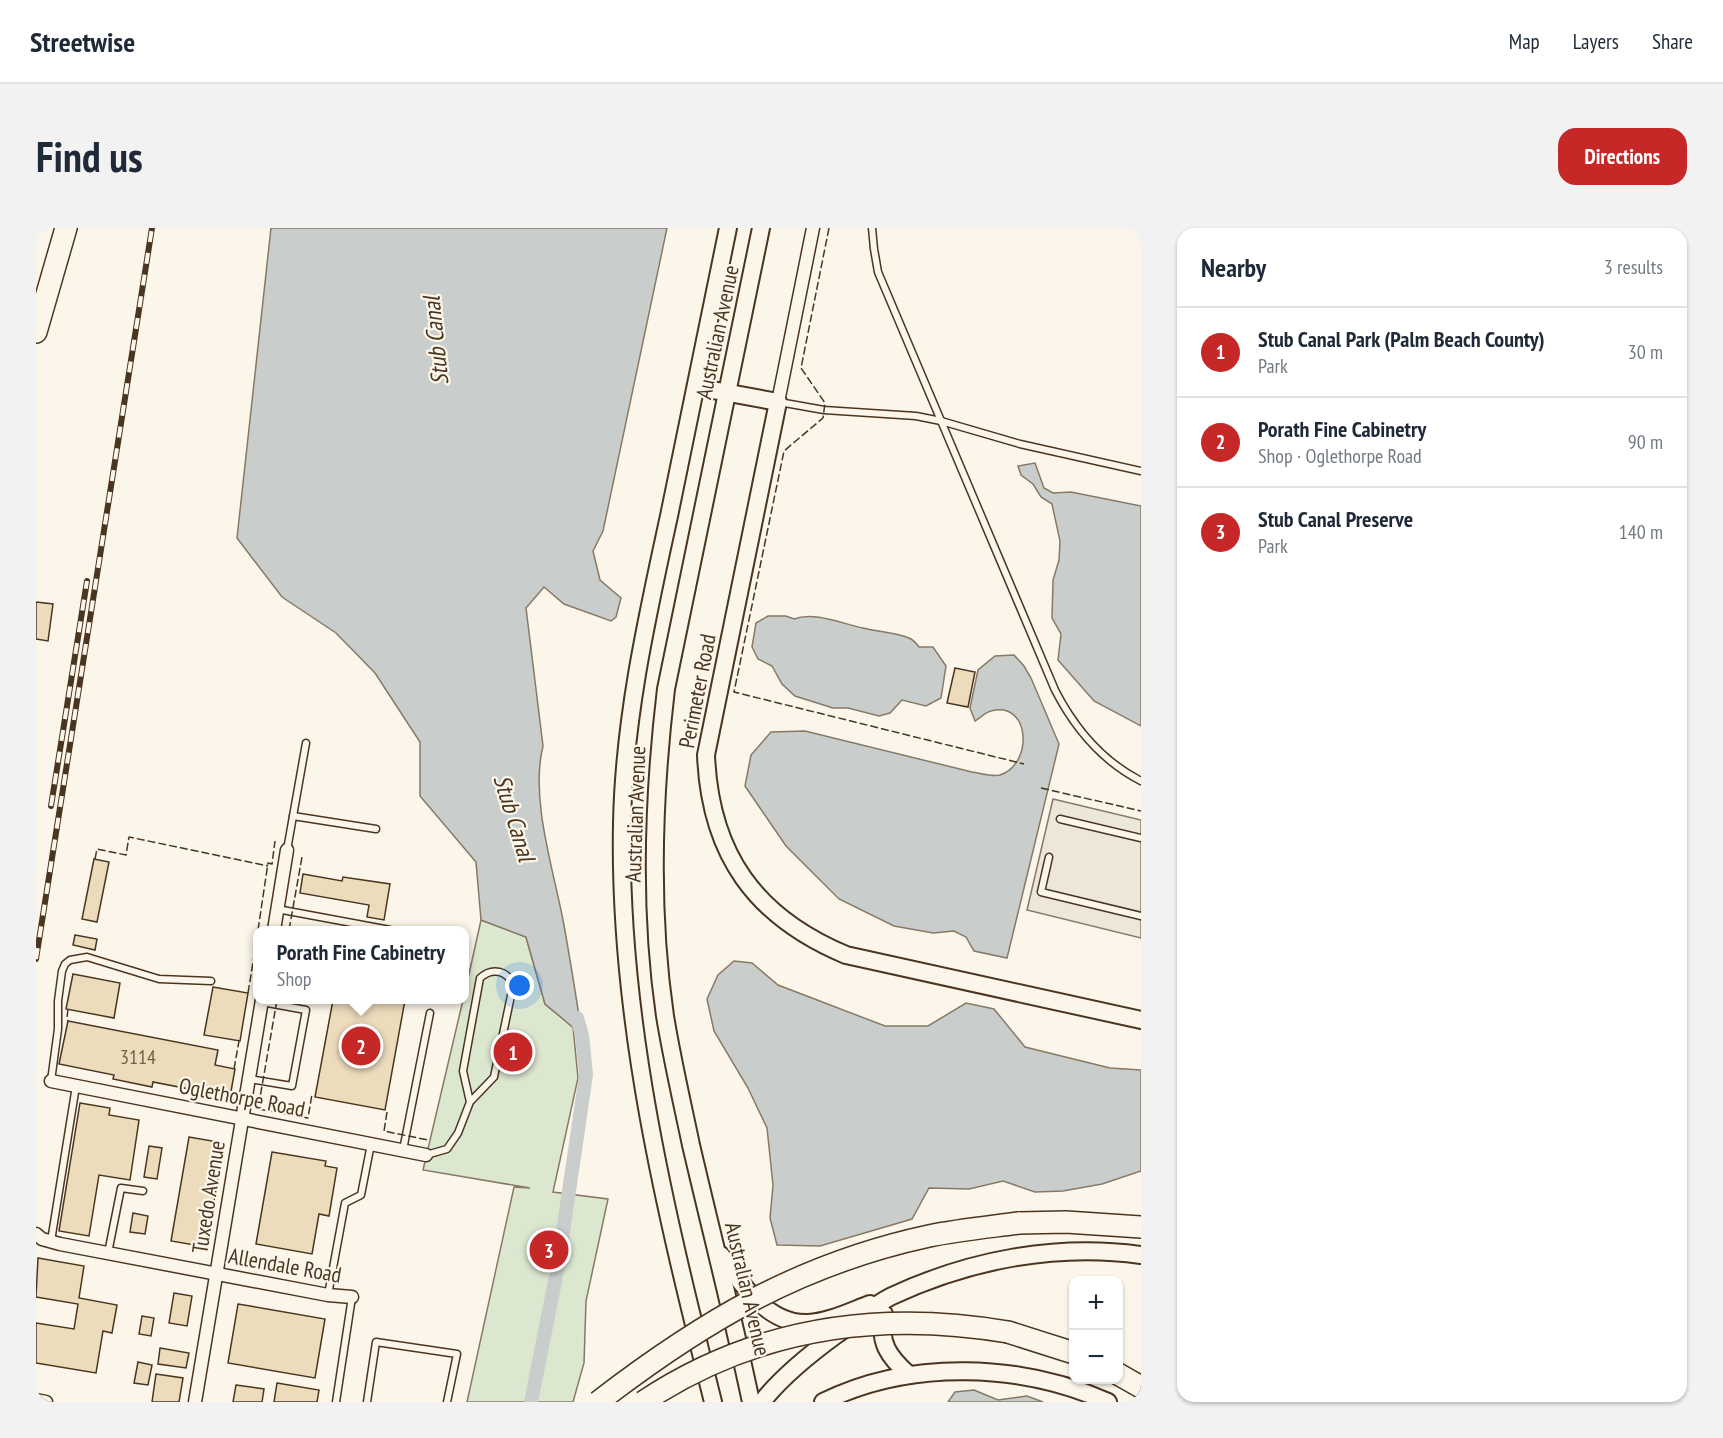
<!DOCTYPE html>
<html lang="en">
<head>
<meta charset="utf-8">
<style>
  :root { --surface:#fff; --page:#f2f2f3; --text:#1f2937; --muted:#747a83; --line:#e0e1e3; --accent:#c62828 }
  body { margin:0; font-family:"PT Sans Narrow",sans-serif; background:var(--page); color:var(--text) }
  .controls { position:absolute; right:18px; bottom:18px; display:grid; overflow:hidden; border-radius:12px; box-shadow:0 2px 4px #0004 }
  .controls button { width:54px; height:54px; display:grid; place-items:center; padding:0; border:0; border-bottom:2px solid var(--line); background:var(--surface); color:var(--text); font:30px sans-serif }
  .you { position:absolute; left:484px; top:758px; width:21px; height:21px; margin:-15px; border:4px solid #fff; border-radius:50%; background:#1a73e8; box-shadow:0 0 0 9px #1a73e833 }
  .badge { display:grid; place-items:center; width:39px; height:39px; border-radius:50%; background:var(--accent); color:#fff; font-size:20px; font-weight:700 }
  .pin { position:absolute; translate:-50% -50%; border:3px solid #fff; box-shadow:0 2px 6px #0006 }
  .popup { position:absolute; left:217px; top:698px; width:216px; height:78px; box-sizing:border-box; display:grid; place-content:center; border-radius:12px; background:var(--surface); filter:drop-shadow(0 2px 4px #0005); font-size:20px; white-space:nowrap; color:var(--muted) }
  .popup b { font-size:22px; color:var(--text) }
  .popup::after { content:''; position:absolute; left:50%; top:100%; margin-left:-12px; border:12px solid transparent; border-top-color:var(--surface) }
  .list { margin:0; padding:0; list-style:none }
  h2 { display:flex; justify-content:space-between; align-items:center; height:78px; margin:0; padding:0 24px; font-size:26px }
  h2 small { font-size:20px; font-weight:400; color:var(--muted) }
  .list li { display:grid; grid-template-columns:39px 1fr auto; gap:18px; align-items:center; box-sizing:border-box; height:90px; padding:0 24px; border-top:2px solid var(--line) }
  .list b { display:block; font-size:22px; white-space:nowrap }
  .list p { margin:0; font-size:20px; white-space:nowrap; color:var(--muted) }
  .list em { font-size:20px; font-style:normal; color:var(--muted) }
  .map { position:relative; flex:none; width:1105px; height:1174px; overflow:hidden; border-radius:18px }
  header { display:flex; align-items:center; gap:36px; box-sizing:border-box; height:84px; padding:0 30px; background:var(--surface); border-bottom:2px solid var(--line) }
  header strong { font-size:28px }
  nav { display:flex; gap:33px; margin-inline-start:auto; font-size:21px }
  .intro { display:flex; align-items:center; justify-content:space-between; box-sizing:border-box; height:144px; padding:0 36px }
  h1 { margin:0; font-size:42px }
  .button { padding:15px 27px; border-radius:18px; background:var(--accent); color:#fff; font-size:21px; font-weight:700 }
  main { display:flex; gap:36px; padding:0 36px }
  aside { flex:1; background:var(--surface); border-radius:18px; box-shadow:0 2px 4px #0004 }
  .map>svg:first-child { display:block }
</style>
</head>
<body>
<header>
<strong>Streetwise</strong>
<nav><a>Map</a><a>Layers</a><a>Share</a></nav>
</header>
<div class="intro"><h1>Find us</h1><a class="button">Directions</a></div>
<main>
<div class="map">
<svg width="1105" height="1174" viewBox="0 0 1105 1174">
  <rect width="100%" height="100%" fill="#fbf6e9"/>
  <polygon fill="#dce7d0" stroke="#887966" stroke-width="1.5" points="445,692 490,709 509,776 537,799 542,850 517,964 572,971 550,1073 548,1135 537,1174 431,1174 478,959 494,960 387,942 427,772 428,772 429,764"/>
  <polygon fill="#ede7d9" stroke="#887966" stroke-width="1.5" points="1017,571 1105,592 1105,710 991,682"/>
  <g fill="#c9cecd" stroke="#887966" stroke-width="1.5">
    <path d="M235,0H631L567,303L557,323L564,352L585,370L580,389L575,393L528,376L508,359L490,380L507,518C494,570 517,640 527,692C534,730 540,768 546,807L509,776L490,709L445,692L440,634L384,568V514L339,445L300,405L246,369L201,310Z"/>
    <polygon points="999,235 1008,260 1017,265 1035,264 1105,278 1105,498 1058,473 1022,432 1025,406 1016,390 1017,352 1023,332 1024,313 1016,276 1005,269 997,256 985,247 982,238"/>
    <path d="M732,388H750L758,391C778,383 807,396 827,400C842,404 858,404 873,410C878,412 880,415 883,419H897L910,438L905,470L890,478L866,472L854,485L843,488L812,480H797L759,468L746,456L736,438L722,431L716,419L720,395Z"/>
    <path d="M978,427L988,438L995,450L1023,516L971,730L938,723L930,709L918,703L897,705L858,698L803,671L750,618L709,558L715,527L735,504L769,503L936,544C944,545 956,549 964,547C998,536 994,472 955,483C950,484 944,490 939,493L934,480L942,442L959,428Z"/>
    <polygon points="698,733 716,735 742,757 849,798 892,798 930,775 958,781 989,819 1074,840 1105,842 1105,943 1066,956 1027,963 999,964 967,953 933,961 893,960 876,991 784,1018 741,1017 734,990 737,957 731,900 712,860 678,803 671,771 682,747"/>
    <polygon points="938,1162 962,1172 991,1168 1007,1174 912,1174 919,1164"/>
  </g>
  <g fill="none" stroke-linecap="round" stroke-linejoin="round">
    <polyline stroke="#c9cecd" stroke-width="14" points="495,1174 522,1038 550,847 546,807 541,790"/>
  </g>
  <g fill="#ecdcbc" stroke="#4a3520" stroke-width="1.5">
    <polygon points="0,374 17,376 12,413 0,411"/>
    <polygon points="919,440 939,444 932,479 911,475"/>
    <polygon points="58,631 73,634 61,694 46,691"/>
    <polygon points="267,646 306,653 307,649 354,656 348,692 331,689 333,677 264,665"/>
    <polygon points="39,707 61,711 59,722 37,717"/>
    <polygon points="37,746 84,755 78,790 30,781"/>
    <polygon points="177,759 212,765 204,813 168,807"/>
    <polygon points="297,772 369,772 349,882 279,869"/>
    <polygon points="32,793 182,822 179,837 199,841 194,869 117,854 116,859 77,851 78,847 23,836"/>
    <polygon points="44,875 74,880 73,887 103,892 94,952 63,947 53,1008 23,1003"/>
    <polygon points="153,909 188,915 170,1019 135,1013"/>
    <polygon points="113,918 126,920 121,951 108,949"/>
    <polygon points="236,924 290,933 289,938 301,940 293,988 283,986 276,1026 220,1016"/>
    <polygon points="97,985 112,988 109,1006 94,1004"/>
    <polygon points="2,1030 48,1038 43,1070 81,1077 76,1105 67,1103 60,1145 0,1135 0,1095 38,1101 42,1076 0,1069"/>
    <polygon points="138,1065 156,1068 151,1098 133,1095"/>
    <polygon points="202,1076 289,1091 279,1150 192,1135"/>
    <polygon points="106,1088 118,1090 115,1108 103,1106"/>
    <polygon points="124,1120 153,1125 150,1140 122,1136"/>
    <polygon points="102,1134 116,1137 112,1157 98,1155"/>
    <polygon points="120,1146 147,1150 143,1174 116,1174"/>
    <polygon points="241,1155 283,1162 281,1174 238,1174"/>
    <polygon points="200,1157 228,1161 226,1174 197,1174"/>
  </g>
  <g fill="none" stroke-linecap="round" stroke-linejoin="round">
    <g stroke="#4a3520" stroke-width="9">
      <g id="lane">
        <path d="M836,0L838,21L842,44L1019,462C1039,501 1066,533 1105,553"/>
        <polyline points="743,174 788,182 880,188 905,193 984,216 1105,243"/>
        <polyline points="257,588 340,601"/>
        <polyline points="1024,591 1105,610"/>
        <polyline points="251,622 270,515"/>
        <polyline points="1013,629 1005,664 1105,688"/>
        <polyline points="241,681 354,702"/>
        <polyline points="213,851 256,858 270,782 226,774"/>
        <polyline points="15,853 22,801 22,773 26,743 29,736 34,732 51,729 123,751 175,753"/>
        <polyline points="367,922 394,785"/>
        <path d="M390,927L411,921L422,905L434,874L427,843L444,750C456,739 472,742 477,758L458,849L434,874"/>
        <polyline points="15,1013 40,858"/>
        <polyline points="72,1025 85,960 107,963"/>
        <polyline points="292,1067 309,975 325,967 335,916"/>
        <polyline points="300,1174 316,1069"/>
        <polyline points="331,1174 340,1114 421,1126 411,1174"/>
      </g>
    </g>
    <g stroke="#4a3520" stroke-width="15">
      <g id="street">
        <polyline points="742,174 777,0"/>
        <polyline points="238,702 251,622"/>
        <polyline points="15,853 390,927"/>
        <polyline points="0,1006 6,1011 24,1016 292,1067 316,1069"/>
        <polyline points="0,1172 10,1174"/>
        <polyline points="159,1174 226,772"/>
      </g>
    </g>
    <g stroke="#4a3520" stroke-width="20">
      <g id="secondary">
        <path d="M660,159L742,174L670,527C674,626 719,689 810,727L1105,792"/>
        <path d="M685,1027C705,1056 732,1097 772,1095C793,1094 815,1083 834,1076"/>
        <path d="M848,1086C842,1115 853,1129 873,1147"/>
        <path d="M677,1174C630,985 582,792 586,595C588,491 611,389 633,288C653,192 673,96 692,0"/>
        <path d="M715,1174C697,1088 675,1003 655,917C646,874 636,831 629,788C613,679 617,570 630,461L725,0"/>
        <path d="M726,1174C746,1148 774,1126 800,1107C818,1095 837,1077 856,1068C933,1032 1021,1015 1105,1027"/>
        <path d="M787,1174C874,1131 985,1135 1072,1174"/>
      </g>
    </g>
    <g stroke="#4a3520" stroke-width="24">
      <g id="highway">
        <polyline points="0,104 30,0"/>
        <polyline points="983,995 1030,994 1105,999"/>
        <polyline points="972,1104 1038,1125"/>
        <polyline points="1082,1146 1105,1159"/>
      </g>
    </g>
    <use href="#lane" stroke="#fbf6e9" stroke-width="6"/>
    <use href="#street" stroke="#fbf6e9" stroke-width="12"/>
    <use href="#secondary" stroke="#fbf6e9" stroke-width="16"/>
    <use href="#highway" stroke="#fbf6e9" stroke-width="21"/>
    <g stroke="#4a3520" stroke-width="6">
      <g id="rail">
        <polyline points="15,578 51,353"/>
        <polyline points="0,731 116,0"/>
      </g>
    </g>
    <use href="#rail" stroke="#fbf6e9" stroke-width="4" stroke-dasharray="11" stroke-linecap="butt"/>
    <g stroke="#4a3520" stroke-width="24" stroke-linecap="butt">
      <g id="highway-bridge">
        <path d="M562,1174C666,1094 763,1036 893,1008C922,1002 953,999 983,995"/>
        <path d="M607,1174C718,1100 842,1082 972,1104"/>
      </g>
    </g>
    <use href="#highway-bridge" stroke="#fbf6e9" stroke-width="21"/>
    <g stroke="#4a3520" stroke-width="1.5" stroke-dasharray="8 3" stroke-linecap="butt">
      <polyline points="793,0 765,140 789,175 787,190 748,223 698,464 988,536"/>
      <polyline points="1005,560 1105,583"/>
      <polyline points="59,631 61,621 90,627 93,609 232,638"/>
      <polyline points="222,702 232,635 236,636 239,613"/>
      <polyline points="253,702 266,629"/>
      <polyline points="212,765 222,704"/>
      <polyline points="241,772 222,881 272,890 276,866"/>
      <polyline points="32,781 31,790 32,793"/>
      <polyline points="198,841 203,813"/>
      <polyline points="351,884 348,903 392,912"/>
    </g>
  </g>
  <g text-anchor="middle" stroke-width="4.5" stroke-linejoin="round" paint-order="stroke">
    <g font-size="20" fill="#725f47">
      <text x="102" y="836">3114</text>
    </g>
    <g font-size="22" fill="#4a3520" stroke="#fbf6e9">
      <text transform="translate(681 104) rotate(-78)" y="8">Australian Avenue</text>
      <text transform="translate(661 463) rotate(-79)" y="8">Perimeter Road</text>
      <text transform="translate(599 586) rotate(-88)" y="8">Australian Avenue</text>
      <text transform="translate(206 869) rotate(11)" y="8">Oglethorpe Road</text>
      <text transform="translate(172 969) rotate(-81)" y="8">Tuxedo Avenue</text>
      <text transform="translate(249 1037) rotate(10)" y="8">Allendale Road</text>
      <text transform="translate(712 1061) rotate(77)" y="8">Australian Avenue</text>
    </g>
    <g font-size="24" font-style="italic" fill="#4a3520" stroke="#fbf6e9">
      <text transform="translate(400 113) rotate(-96)" y="8">Stub Canal</text>
      <text transform="translate(478 590) rotate(73)" y="8">Stub Canal</text>
    </g>
  </g>
</svg>
<div class="controls">
<button>+</button>
<button>−</button>
</div>
<div class="you"></div>
<div class="pin badge" style="left:477px;top:824px">1</div>
<div class="pin badge" style="left:325px;top:818px">2</div>
<div class="popup"><b>Porath Fine Cabinetry</b>Shop</div>
<div class="pin badge" style="left:513px;top:1022px">3</div>
</div>
<aside>
<h2>Nearby<small>3 results</small></h2>
<ul class="list">
<li><span class="badge">1</span><div><b>Stub Canal Park (Palm Beach County)</b><p>Park</p></div><em>30 m</em></li>
<li><span class="badge">2</span><div><b>Porath Fine Cabinetry</b><p>Shop · Oglethorpe Road</p></div><em>90 m</em></li>
<li><span class="badge">3</span><div><b>Stub Canal Preserve</b><p>Park</p></div><em>140 m</em></li>
</ul>
</aside>
</main>
</body>
</html>
